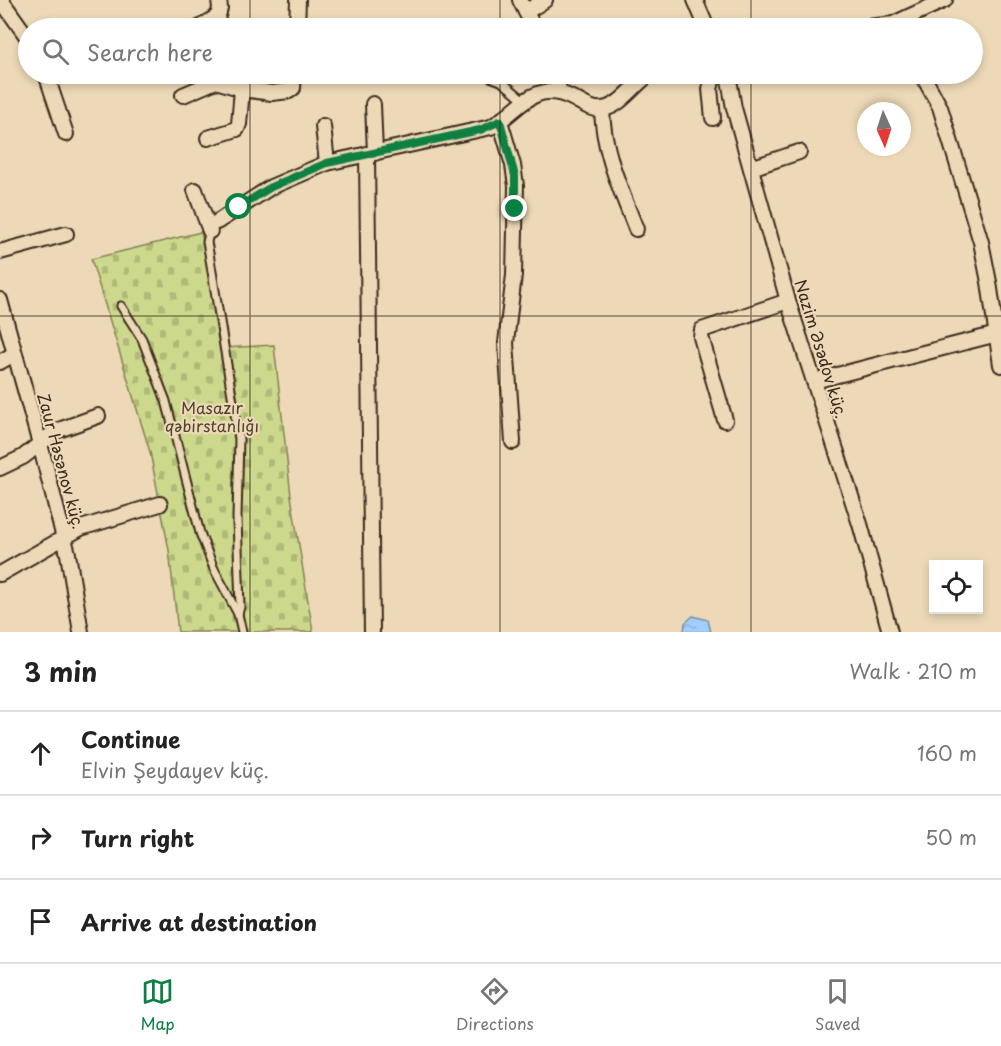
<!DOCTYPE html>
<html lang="en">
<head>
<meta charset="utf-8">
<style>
  :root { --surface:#fff; --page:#f6f6f6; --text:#222; --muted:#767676; --line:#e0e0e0; --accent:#0b8043 }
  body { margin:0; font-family:"Playpen Sans",sans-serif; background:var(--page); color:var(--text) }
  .controls { position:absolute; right:18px; bottom:18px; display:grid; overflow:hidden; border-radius:0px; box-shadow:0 3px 9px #0003 }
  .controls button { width:54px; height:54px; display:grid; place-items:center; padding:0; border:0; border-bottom:2px solid var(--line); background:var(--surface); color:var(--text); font:30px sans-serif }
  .compass { position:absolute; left:857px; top:102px; width:54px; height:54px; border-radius:50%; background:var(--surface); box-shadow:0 3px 9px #0003; rotate:177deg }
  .stop { position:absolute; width:18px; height:18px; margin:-14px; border:4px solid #0b8043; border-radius:50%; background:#fff }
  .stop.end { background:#0b8043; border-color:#fff; box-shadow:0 2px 6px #0008 }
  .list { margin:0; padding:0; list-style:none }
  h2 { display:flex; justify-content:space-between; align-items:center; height:78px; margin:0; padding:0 24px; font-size:26px }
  h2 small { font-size:20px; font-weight:400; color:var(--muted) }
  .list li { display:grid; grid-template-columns:39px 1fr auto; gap:18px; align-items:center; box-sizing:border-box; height:84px; padding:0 24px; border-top:2px solid var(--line) }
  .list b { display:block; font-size:22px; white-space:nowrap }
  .list p { margin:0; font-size:20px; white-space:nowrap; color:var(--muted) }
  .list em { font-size:20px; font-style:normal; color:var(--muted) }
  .icon { flex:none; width:33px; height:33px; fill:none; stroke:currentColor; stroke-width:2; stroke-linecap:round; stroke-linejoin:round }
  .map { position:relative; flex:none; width:1001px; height:632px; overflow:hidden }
  .search { position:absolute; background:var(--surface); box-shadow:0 3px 9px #0003; left:18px; right:18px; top:18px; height:66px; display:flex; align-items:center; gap:15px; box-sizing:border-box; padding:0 21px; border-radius:33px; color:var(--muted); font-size:22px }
  .sheet { height:330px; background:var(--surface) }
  nav { display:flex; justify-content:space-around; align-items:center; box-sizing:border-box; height:84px; border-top:2px solid var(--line); background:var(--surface); font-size:16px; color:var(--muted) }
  nav a { display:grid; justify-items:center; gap:3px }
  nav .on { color:var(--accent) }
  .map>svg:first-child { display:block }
</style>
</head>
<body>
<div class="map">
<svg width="1001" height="632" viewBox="0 0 1001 632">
  <defs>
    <pattern id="cemetery-stones" width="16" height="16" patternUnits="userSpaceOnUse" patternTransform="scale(1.5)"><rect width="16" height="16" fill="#ccd88b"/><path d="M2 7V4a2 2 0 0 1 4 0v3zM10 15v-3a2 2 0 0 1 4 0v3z" fill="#b0ba78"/></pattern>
    <pattern id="water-ripples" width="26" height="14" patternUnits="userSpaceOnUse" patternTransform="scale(1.5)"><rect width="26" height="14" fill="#a1cefc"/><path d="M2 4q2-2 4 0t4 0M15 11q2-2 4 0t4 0" fill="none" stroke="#8cb1d8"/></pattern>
  </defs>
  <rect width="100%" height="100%" fill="#edd9b7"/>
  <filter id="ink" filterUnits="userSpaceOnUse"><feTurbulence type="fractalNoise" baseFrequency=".0167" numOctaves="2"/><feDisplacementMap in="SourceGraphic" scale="12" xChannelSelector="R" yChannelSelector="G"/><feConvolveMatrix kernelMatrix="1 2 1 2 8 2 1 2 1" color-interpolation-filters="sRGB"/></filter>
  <g filter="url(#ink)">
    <polygon fill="url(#cemetery-stones)" stroke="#848154" stroke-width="1.5" points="201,232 223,348 274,345 291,496 313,632 178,632 169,550 150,452 91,259"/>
    <polygon fill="url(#water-ripples)" stroke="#788ca3" stroke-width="1.5" points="693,616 708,620 711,632 684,632 685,623"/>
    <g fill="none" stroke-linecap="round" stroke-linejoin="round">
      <g stroke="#3b2a1e" stroke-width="11">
        <g id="lane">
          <polyline points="482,74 501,81 524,100"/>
          <polyline points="210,230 207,242 209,253 239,439 237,518 240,607 238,614"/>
          <polyline points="121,306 142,339 166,401 200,533 214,569 238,614 242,632"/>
        </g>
      </g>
      <g stroke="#3b2a1e" stroke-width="18">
        <g id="street">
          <polyline points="1,0 28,38"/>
          <polyline points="520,0 534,28"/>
          <polyline points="695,0 707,28"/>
          <polyline points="526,12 545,0"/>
          <polyline points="199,28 218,16 220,8 219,0"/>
          <polyline points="297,28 298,0"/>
          <polyline points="860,28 893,24 945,0"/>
          <polyline points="46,74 66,134"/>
          <polyline points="555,74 560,93"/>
          <polyline points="728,74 734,108 788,301 860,524 890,632"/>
          <polyline points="922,74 940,107 981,242 989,282 1001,365"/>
          <polyline points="183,95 216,81 242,89 272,93 289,91 293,88 294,74"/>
          <polyline points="373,104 375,153"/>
          <path d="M602,109C603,152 621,190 636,229"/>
          <polyline points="713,118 710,89 714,74"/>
          <polyline points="500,121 513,165 516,186 514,275 506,343 513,442"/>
          <polyline points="323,126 327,163"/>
          <polyline points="208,138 237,129 239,124 242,89"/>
          <polyline points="367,154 372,632"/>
          <polyline points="751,168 799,152"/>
          <polyline points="195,190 210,231"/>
          <path d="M217,222L271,187L327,163L491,127C520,110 533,79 572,98C581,102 592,111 602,109C621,107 635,83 650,74"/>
          <polyline points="0,252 66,234"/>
          <polyline points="0,300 40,444 68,554 81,632"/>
          <polyline points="0,362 14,354"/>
          <polyline points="814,381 1001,333"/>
          <polyline points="725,420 701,337 702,330 788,301"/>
          <polyline points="0,468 23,457 56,431 98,416"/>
          <polyline points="0,574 81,528 160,504"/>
        </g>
      </g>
      <use href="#lane" stroke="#edd9b7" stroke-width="7"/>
      <use href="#street" stroke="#edd9b7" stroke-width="14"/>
    </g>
  </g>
  <g fill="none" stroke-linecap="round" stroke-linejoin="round" filter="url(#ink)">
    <polyline stroke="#0b8043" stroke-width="8" points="239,207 271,187 327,163 480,130 500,121 515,176 515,209"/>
  </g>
  <path fill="none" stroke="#3b2a1e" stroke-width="1.5" stroke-opacity="0.55" d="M250,0V28M500,0V28M751,0V28M250,74V632M500,74V632M751,74V632M0,316H1001"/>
  <g text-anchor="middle" stroke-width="4.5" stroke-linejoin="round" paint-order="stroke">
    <g font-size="16" fill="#3b2a1e" stroke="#edd9b7">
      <text transform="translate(821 349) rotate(73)" y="6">Nazim Əsədov küç.</text>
      <text transform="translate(61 461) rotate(75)" y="6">Zaur Həsənov küç.</text>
    </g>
    <g font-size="16" fill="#51442e" stroke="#edd9b7">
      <text x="212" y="414">Masazır<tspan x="212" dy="18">qəbirstanlığı</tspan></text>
    </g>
  </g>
</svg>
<div class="controls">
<button><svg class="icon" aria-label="locate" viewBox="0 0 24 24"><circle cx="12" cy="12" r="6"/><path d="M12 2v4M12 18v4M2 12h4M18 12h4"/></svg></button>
</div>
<svg class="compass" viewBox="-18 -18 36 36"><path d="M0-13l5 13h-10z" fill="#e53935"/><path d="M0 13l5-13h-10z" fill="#767676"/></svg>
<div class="stop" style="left:239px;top:207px"></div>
<div class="stop end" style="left:515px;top:209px"></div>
<div class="search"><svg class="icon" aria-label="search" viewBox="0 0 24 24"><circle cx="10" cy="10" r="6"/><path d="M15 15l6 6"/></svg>Search here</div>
</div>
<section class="sheet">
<h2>3 min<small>Walk · 210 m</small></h2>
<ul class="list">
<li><svg class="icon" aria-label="ahead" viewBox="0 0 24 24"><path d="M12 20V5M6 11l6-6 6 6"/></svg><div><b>Continue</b><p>Elvin Şeydayev küç.</p></div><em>160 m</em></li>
<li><svg class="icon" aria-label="right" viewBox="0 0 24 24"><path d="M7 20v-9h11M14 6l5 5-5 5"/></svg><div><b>Turn right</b></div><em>50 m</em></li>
<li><svg class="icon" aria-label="arrive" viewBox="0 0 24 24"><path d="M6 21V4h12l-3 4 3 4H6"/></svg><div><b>Arrive at destination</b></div></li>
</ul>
</section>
<nav>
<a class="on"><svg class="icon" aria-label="map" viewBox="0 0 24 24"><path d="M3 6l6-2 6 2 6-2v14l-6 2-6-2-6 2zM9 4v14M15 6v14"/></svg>Map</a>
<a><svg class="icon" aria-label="directions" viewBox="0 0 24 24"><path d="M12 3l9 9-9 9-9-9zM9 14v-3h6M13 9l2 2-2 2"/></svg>Directions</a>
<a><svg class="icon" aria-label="saved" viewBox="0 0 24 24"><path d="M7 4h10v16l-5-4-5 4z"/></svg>Saved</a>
</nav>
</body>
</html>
